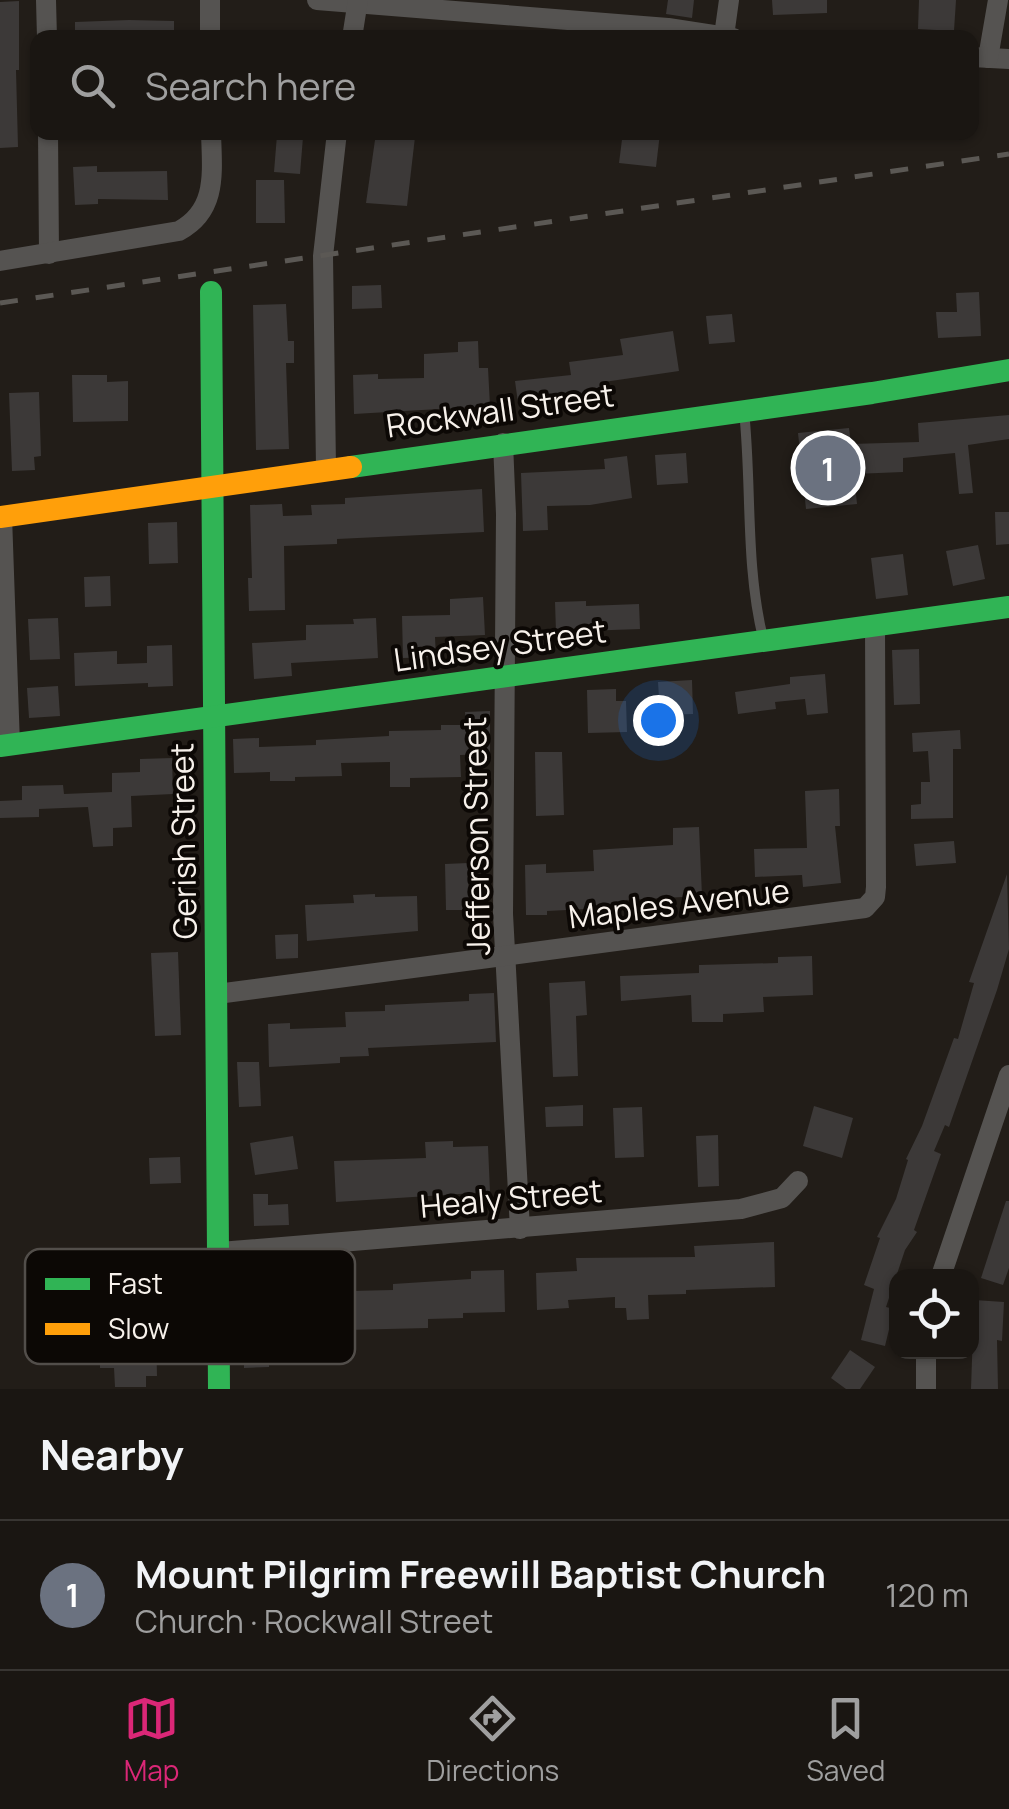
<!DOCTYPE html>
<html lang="en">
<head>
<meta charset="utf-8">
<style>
  :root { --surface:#1a1612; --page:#272320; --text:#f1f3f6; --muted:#9f9f9f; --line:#383532; --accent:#db2777 }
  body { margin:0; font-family:Manrope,sans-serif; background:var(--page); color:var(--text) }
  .controls { position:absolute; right:30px; bottom:30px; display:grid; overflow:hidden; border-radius:20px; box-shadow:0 2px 8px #0004 }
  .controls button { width:90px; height:90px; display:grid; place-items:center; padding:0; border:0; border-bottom:2px solid var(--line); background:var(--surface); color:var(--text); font:50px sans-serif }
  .you { position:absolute; left:658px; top:720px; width:35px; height:35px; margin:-25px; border:8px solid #fff; border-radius:50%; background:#1a73e8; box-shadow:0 0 0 15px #1a73e833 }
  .badge { display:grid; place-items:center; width:65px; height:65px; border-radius:50%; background:var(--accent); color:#fff; font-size:32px; font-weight:700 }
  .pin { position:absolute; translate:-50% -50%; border:5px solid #fff; box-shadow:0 2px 10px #0006 }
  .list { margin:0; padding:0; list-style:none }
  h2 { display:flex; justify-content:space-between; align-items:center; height:130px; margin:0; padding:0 40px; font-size:42px }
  h2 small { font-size:32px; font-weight:400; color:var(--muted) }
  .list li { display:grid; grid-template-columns:65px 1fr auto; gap:30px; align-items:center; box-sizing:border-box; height:150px; padding:0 40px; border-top:2px solid var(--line) }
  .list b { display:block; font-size:38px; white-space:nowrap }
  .list p { margin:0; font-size:32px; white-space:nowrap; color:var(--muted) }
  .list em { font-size:32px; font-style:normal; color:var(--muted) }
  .icon { flex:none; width:55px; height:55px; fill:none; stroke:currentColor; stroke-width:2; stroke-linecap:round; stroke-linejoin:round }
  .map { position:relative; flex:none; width:1009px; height:1389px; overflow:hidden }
  .search { position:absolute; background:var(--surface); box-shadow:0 2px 8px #0004; left:30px; right:30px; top:30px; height:110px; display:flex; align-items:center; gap:25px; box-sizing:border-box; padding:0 35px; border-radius:20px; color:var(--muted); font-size:38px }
  .sheet { height:280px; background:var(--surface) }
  nav { display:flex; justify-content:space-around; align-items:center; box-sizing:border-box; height:140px; border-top:2px solid var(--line); background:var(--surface); font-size:28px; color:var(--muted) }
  nav a { display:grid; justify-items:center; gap:5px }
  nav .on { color:var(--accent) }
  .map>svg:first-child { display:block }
</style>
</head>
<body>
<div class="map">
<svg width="1009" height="1389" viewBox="0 0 1009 1389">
  <rect width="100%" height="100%" fill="#221d18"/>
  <g fill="#3c3938">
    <polygon points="668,0 694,0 692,18 666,14"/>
    <polygon points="772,0 827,0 827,13 773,15"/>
    <polygon points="919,0 956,0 954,31 918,29"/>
    <polygon points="19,1 19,70 16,70 18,147 0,148 0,2"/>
    <polygon points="129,20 174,21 174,38 75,38 75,22"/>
    <polygon points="623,132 660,133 656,167 619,163"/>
    <polygon points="376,133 415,137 407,206 366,203"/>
    <polygon points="277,135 303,137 300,174 274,172"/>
    <polygon points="97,166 97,172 167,171 168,200 98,199 98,204 75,205 73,167"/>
    <polygon points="256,180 284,180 285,223 256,223"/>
    <polygon points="381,285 382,308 352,309 352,286"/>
    <polygon points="979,292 981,336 938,338 936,312 957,312 956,293"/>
    <polygon points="286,304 288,341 294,341 294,363 286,363 289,449 256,450 253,305"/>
    <polygon points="732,314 735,342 709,344 706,316"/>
    <polygon points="673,331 679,371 604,382 606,397 574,401 574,397 518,403 515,381 571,375 569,362 623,355 620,339"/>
    <polygon points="478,341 479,368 488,368 490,406 354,414 353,375 378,374 378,379 424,378 424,354 458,352 458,342"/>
    <polygon points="72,375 107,375 107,382 128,381 128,421 73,422"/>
    <polygon points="39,392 41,456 34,457 35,470 12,471 9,393"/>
    <polygon points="1009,415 1009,439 968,445 973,493 959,494 955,453 903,458 903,472 854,474 857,504 806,509 798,433 849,428 851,444 919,442 918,423"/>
    <polygon points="686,453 688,483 657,485 655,455"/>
    <polygon points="627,456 632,498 590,505 547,506 548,530 523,531 521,473 605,469 604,459"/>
    <polygon points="482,489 484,532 337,539 337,544 284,546 285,610 249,611 248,578 252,578 250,505 282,504 283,516 312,515 311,505 345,504 345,498"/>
    <polygon points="995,512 1009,512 1009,544 996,545"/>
    <polygon points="177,522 178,563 149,564 148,523"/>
    <polygon points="978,545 985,579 953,586 946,551"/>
    <polygon points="903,554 908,595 876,599 871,558"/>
    <polygon points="110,576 111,606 85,607 84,577"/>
    <polygon points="483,597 485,635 435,637 436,657 403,658 402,616 450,615 450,599"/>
    <polygon points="586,601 586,606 639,604 640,629 556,632 555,602"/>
    <polygon points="58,618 60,659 30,660 28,619"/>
    <polygon points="376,618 378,658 291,663 292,676 254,679 252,643 306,640 306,625 354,624 353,619"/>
    <polygon points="172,645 173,686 148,687 148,683 75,686 74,653 117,651 117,664 147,663 147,646"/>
    <polygon points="919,649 920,704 894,705 892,650"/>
    <polygon points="825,674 828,713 807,715 805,699 775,702 776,709 738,714 735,692 790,684 790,677"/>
    <polygon points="692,680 693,714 660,715 658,682"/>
    <polygon points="58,686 60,716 29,718 27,688"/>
    <polygon points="616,689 616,701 626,701 627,732 588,733 587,690"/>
    <polygon points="490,711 490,754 460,755 461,777 410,778 410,787 390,787 390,762 341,763 342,776 295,777 295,781 270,781 270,772 234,773 233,739 259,738 259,747 316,745 316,740 389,736 389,731 441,730 441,725 466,725 465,712"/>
    <polygon points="960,730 961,749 953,749 953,818 911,819 911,805 921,804 921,782 930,782 928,751 913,752 912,733"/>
    <polygon points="535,752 562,752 564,815 536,816"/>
    <polygon points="172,758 173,794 131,796 132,827 113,828 113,846 93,847 88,807 39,809 39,817 0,818 0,801 22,800 22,786 63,785 64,794 112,792 112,773 140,772 140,759"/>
    <polygon points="839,789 840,826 835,826 841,883 803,887 802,875 755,877 754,849 807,848 805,791"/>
    <polygon points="699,827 702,896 626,900 626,907 547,911 547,915 526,915 525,865 546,864 546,873 594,871 593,850 673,845 673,828"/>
    <polygon points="954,841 956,863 916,866 914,844"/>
    <polygon points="468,863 469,910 446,910 445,864"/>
    <polygon points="1007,874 1009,949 997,990 949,1127 945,1125 934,1151 941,1154 914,1230 917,1232 905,1250 886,1307 894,1309 885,1346 861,1340 874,1289 864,1285 880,1238 877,1237 896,1199 908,1160 906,1159 922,1126 954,1038 958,1039 974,983 969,982"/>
    <polygon points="375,894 375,897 417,896 418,931 307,941 305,905 354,903 353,895"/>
    <polygon points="298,934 298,958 276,959 275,935"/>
    <polygon points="178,952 181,1035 155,1036 151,953"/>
    <polygon points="812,956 813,995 763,997 764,1012 723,1014 723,1022 692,1022 691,995 621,1001 620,976 699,973 699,965 778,963 778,957"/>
    <polygon points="585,981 587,1015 576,1016 578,1076 553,1077 549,983"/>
    <polygon points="494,993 496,1042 368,1048 369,1056 340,1057 340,1063 269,1067 268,1024 290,1023 290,1029 346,1027 345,1012 385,1011 385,1005 469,1001 469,994"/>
    <polygon points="237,1062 259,1062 261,1106 239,1107"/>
    <polygon points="583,1105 583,1126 546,1127 545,1107"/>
    <polygon points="814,1106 853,1118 842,1158 803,1146"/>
    <polygon points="642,1107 644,1157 615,1158 613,1108"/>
    <polygon points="718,1135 719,1186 698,1187 696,1136"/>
    <polygon points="293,1136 298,1169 255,1175 250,1143"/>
    <polygon points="453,1141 453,1147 488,1146 490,1192 336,1202 334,1161 426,1158 425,1142"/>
    <polygon points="180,1157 181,1183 150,1184 149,1158"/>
    <polygon points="253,1194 268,1194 268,1205 288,1204 289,1225 254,1226"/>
    <polygon points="1006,1201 1009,1201 1009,1268 1003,1285 981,1278"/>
    <polygon points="774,1242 775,1287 686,1290 686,1294 648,1295 649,1319 627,1320 626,1308 615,1308 615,1297 568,1300 569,1308 537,1310 536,1273 577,1271 576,1258 695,1257 694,1246"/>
    <polygon points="504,1270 505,1312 463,1313 463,1318 428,1319 428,1328 346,1330 346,1340 307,1342 307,1357 269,1358 269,1367 244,1368 243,1306 267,1305 268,1310 314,1310 314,1298 351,1296 351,1291 393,1290 393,1284 471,1279 471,1271"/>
    <polygon points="974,1300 1004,1302 1002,1341 997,1340 998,1389 971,1389"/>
    <polygon points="115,1331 156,1331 157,1376 146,1376 146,1387 115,1387 114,1368 100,1368 100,1350 115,1350"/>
    <polygon points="850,1350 875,1367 860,1389 846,1389 831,1378"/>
  </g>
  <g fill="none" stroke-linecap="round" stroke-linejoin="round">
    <path stroke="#555351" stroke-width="10" d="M744,411C752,486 745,564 763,638"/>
    <g stroke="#555351" stroke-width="20">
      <polyline points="46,0 47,38"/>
      <polyline points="210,0 210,38"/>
      <polyline points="317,0 668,28 733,38"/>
      <polyline points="724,36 729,0"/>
      <polyline points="352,38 358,0"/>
      <polyline points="972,57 1009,59"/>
      <polyline points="988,58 998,0"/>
      <polyline points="48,132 49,254"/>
      <path d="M0,261L179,231C218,210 212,172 211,132"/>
      <polyline points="503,443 506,514 503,914 520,1229"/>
      <polyline points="326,468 323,256 337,132"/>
      <polyline points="2,516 10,745"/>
      <polyline points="217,994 865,908 875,897 876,887 875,626"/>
      <polyline points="220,1252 741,1209 782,1198 798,1181"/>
      <polyline points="941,1276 1009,1075"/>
      <polyline points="926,1389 926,1352"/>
    </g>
    <g stroke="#30b455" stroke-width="22">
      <polyline points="211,292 219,1389"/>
      <polyline points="351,467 872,393 1009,370"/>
      <polyline points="0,746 1009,607"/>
    </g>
    <polyline stroke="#ff9f0a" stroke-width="22" points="0,517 351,467"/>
    <polyline stroke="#5b5854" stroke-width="5" stroke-dasharray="18 18" stroke-linecap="butt" points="0,303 1009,154"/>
  </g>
  <g text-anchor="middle" stroke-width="8" stroke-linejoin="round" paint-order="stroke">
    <g font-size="32" fill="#f7f1eb" stroke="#0c0805">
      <text transform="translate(500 411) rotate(-8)" y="11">Rockwall Street</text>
      <text transform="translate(500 646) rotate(-8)" y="11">Lindsey Street</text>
      <text transform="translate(477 836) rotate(-91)" y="11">Jefferson Street</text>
      <text transform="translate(184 841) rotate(-91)" y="11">Gerish Street</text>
      <text transform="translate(679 904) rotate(-7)" y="11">Maples Avenue</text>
      <text transform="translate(511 1199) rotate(-5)" y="11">Healy Street</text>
    </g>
  </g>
  <rect x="25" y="1249" width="330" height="115" rx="15" fill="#0c0805" stroke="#524e4a" stroke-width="2.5"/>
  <rect x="45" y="1278" width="45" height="12" fill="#30b455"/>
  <rect x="45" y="1323" width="45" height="12" fill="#ff9f0a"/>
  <g font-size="28" fill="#f7f1eb">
    <text x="108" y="1294">Fast</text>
    <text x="108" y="1339">Slow</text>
  </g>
</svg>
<div class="controls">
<button><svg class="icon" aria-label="locate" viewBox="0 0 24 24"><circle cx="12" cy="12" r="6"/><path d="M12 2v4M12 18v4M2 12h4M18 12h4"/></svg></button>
</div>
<div class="you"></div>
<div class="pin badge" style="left:828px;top:468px;background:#6b7280">1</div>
<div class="search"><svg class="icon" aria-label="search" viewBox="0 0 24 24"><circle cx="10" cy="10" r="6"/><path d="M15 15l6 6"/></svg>Search here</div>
</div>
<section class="sheet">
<h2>Nearby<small></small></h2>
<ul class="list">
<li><span class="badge" style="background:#6b7280">1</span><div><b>Mount Pilgrim Freewill Baptist Church</b><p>Church · Rockwall Street</p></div><em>120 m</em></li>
</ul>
</section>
<nav>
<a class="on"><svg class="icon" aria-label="map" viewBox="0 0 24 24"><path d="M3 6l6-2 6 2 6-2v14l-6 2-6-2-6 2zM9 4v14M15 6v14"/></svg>Map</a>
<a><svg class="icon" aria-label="directions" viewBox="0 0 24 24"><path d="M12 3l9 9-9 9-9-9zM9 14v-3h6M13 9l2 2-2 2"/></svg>Directions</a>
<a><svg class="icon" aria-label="saved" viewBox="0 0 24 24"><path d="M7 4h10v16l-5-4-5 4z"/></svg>Saved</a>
</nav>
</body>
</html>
